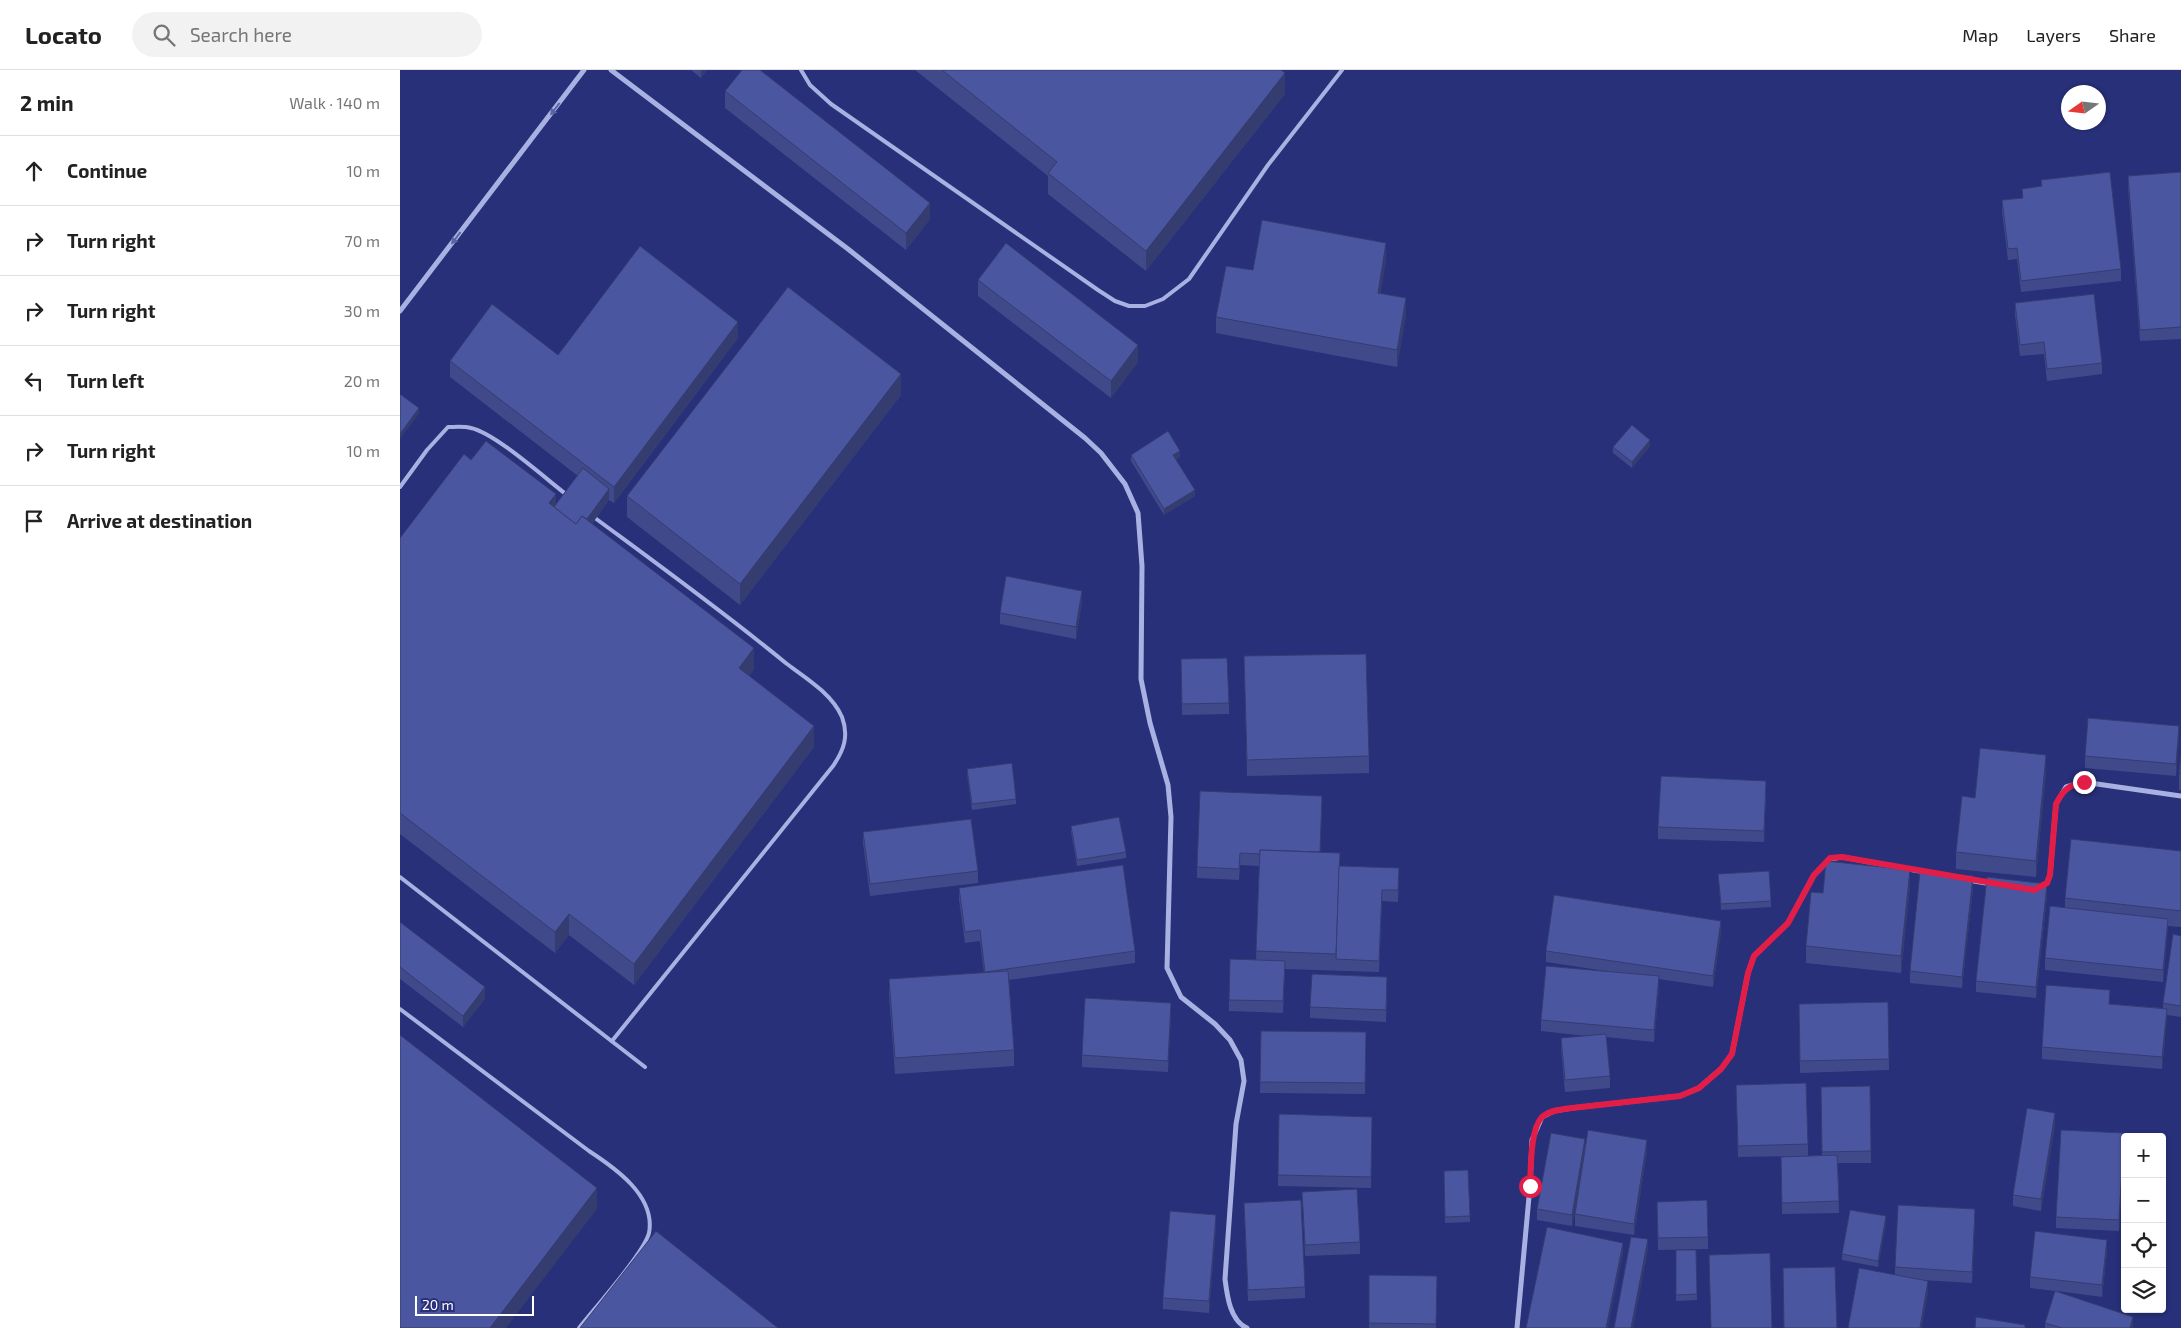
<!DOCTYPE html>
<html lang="en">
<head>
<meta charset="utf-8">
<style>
  :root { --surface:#fff; --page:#f2f2f2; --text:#222; --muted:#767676; --line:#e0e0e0 }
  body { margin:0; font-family:"Exo 2",sans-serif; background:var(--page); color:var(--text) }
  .controls { position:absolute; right:15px; bottom:15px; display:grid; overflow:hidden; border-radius:5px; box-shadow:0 1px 4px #0004 }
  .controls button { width:45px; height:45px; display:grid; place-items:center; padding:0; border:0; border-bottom:1px solid var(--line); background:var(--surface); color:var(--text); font:25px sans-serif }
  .compass { position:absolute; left:1661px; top:15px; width:45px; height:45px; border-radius:50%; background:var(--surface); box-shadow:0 1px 4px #0004; rotate:256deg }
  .scale { position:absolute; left:15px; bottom:12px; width:119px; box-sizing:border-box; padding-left:5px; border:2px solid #fff; border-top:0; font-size:14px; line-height:18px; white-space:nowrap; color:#fff; -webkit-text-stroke:4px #273078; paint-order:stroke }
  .stop { position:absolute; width:15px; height:15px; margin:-11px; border:4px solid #e11d48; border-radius:50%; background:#fff }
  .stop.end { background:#e11d48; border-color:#fff; box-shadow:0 1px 5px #0008 }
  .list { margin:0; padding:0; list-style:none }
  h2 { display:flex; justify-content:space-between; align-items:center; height:65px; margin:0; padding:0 20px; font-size:21px }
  h2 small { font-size:16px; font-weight:400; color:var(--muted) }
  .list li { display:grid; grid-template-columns:32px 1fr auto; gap:15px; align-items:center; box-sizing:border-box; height:70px; padding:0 20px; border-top:1px solid var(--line) }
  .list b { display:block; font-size:19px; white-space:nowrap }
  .list em { font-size:16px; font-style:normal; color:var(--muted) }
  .icon { flex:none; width:28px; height:28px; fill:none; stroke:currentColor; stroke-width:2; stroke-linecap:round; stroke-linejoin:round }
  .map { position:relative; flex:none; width:1781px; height:1258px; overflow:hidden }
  header { display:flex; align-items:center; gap:30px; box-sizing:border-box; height:70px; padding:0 25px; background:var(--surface); border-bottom:1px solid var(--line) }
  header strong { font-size:24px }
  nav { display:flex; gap:28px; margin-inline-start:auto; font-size:18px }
  .search { width:350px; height:45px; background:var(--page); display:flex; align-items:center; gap:12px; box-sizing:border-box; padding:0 18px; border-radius:28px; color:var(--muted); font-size:19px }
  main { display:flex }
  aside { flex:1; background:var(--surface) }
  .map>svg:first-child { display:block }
</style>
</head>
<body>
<header>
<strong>Locato</strong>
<div class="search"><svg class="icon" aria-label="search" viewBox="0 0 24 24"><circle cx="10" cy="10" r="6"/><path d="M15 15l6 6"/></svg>Search here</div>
<nav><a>Map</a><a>Layers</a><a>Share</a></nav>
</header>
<main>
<aside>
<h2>2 min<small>Walk · 140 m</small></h2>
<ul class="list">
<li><svg class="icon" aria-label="ahead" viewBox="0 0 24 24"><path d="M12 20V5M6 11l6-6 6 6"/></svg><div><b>Continue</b></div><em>10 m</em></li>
<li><svg class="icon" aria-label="right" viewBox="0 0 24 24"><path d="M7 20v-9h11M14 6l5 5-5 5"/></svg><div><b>Turn right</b></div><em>70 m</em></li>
<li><svg class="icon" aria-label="right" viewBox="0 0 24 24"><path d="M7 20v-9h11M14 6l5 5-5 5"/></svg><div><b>Turn right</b></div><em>30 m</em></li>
<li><svg class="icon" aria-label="left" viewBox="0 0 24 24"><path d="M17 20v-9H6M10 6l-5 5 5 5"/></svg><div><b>Turn left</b></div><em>20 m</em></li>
<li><svg class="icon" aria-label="right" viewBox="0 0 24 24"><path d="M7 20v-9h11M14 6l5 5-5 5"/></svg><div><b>Turn right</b></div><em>10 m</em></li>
<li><svg class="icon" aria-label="arrive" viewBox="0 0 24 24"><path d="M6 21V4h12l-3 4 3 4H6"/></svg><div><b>Arrive at destination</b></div></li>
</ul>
</aside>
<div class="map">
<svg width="1781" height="1258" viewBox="0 0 1781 1258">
  <rect width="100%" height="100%" fill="#273078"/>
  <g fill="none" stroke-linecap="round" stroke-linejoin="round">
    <g stroke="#a9b1e3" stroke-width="4">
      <polyline points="401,0 410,15 431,34 698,220 715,231 729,236 745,236 763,229 789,209 868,95 942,0"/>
      <path d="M0,417L27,380L48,357C55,357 64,356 71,358C95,363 146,409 167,425"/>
      <path d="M195,448C260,496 325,543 387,594C406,608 432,624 442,647C449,666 444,680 433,696L212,971"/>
      <polyline points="0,807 245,997"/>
      <path d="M0,939L189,1081C215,1098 256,1126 249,1163C244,1183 194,1239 179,1258"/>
    </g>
    <g stroke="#a9b1e3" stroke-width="5">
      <path d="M211,0L448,179L685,368L701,383L725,414L738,443L742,496L741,609L750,653L768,715L771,747L767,898L781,927L815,954L830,970L841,990L844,1011L836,1054L825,1209C827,1225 830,1251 847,1258"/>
      <polyline points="0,241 184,0"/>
      <polyline points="1568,810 1592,814"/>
      <polyline points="1641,817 1647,813 1650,805 1656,734 1666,717 1683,712 1781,726"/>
      <polyline points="1117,1258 1130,1116 1132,1070 1142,1047 1154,1041 1172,1038 1280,1026 1299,1018 1321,999 1332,984 1348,903 1354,886 1388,853 1414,805 1430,789 1442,787 1525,802"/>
    </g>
  </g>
  <g fill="#404a8a">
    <polygon points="291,0 307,0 301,8"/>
    <polygon points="515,0 881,0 885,24 746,201 648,124 648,106"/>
    <polygon points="325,21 530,149 506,180 325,38"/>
    <polygon points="1781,102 1781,269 1740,271 1728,117 1728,106"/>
    <polygon points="1641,110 1721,199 1721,211 1621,222 1617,189 1608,190 1602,142 1602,130 1622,128 1622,119 1641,116"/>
    <polygon points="986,190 980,224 1006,245 997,297 816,263 816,247 853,200"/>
    <polygon points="578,210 738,292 711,328 578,226"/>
    <polygon points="1615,233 1702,293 1702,304 1647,311 1644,284 1620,286 1615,245"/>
    <polygon points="338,268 214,433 209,430 192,454 354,599 349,606 414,677 234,915 169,865 155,883 0,764 0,468 71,390 156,434 178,406 50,307 50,291 158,285"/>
    <polygon points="501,325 340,535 227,447 227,426"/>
    <polygon points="1250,376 1232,398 1213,383 1213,377"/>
    <polygon points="731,385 780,387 775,390 795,426 764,445 731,391"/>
    <polygon points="682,532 676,569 600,554 600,543"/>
    <polygon points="844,586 969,686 969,703 847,706"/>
    <polygon points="781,589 829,633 829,644 782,645"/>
    <polygon points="1779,667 1776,706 1685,698 1685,686"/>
    <polygon points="1781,685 1781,720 1779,720 1779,703"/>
    <polygon points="567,699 616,729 616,734 572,740 567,704"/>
    <polygon points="1646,702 1636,807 1556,799 1556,782 1575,728"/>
    <polygon points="1366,722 1364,772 1258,769 1258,757"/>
    <polygon points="922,738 920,782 940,796 999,798 998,832 982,831 979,902 885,899 883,943 829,941 829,930 856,890 859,796 840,795 839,810 797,808 797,797"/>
    <polygon points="671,756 726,782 726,788 677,796 671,762"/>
    <polygon points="463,762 578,801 578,813 470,826 463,773"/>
    <polygon points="1781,781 1781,857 1768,856 1763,912 1645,900 1645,888 1665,838 1665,828"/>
    <polygon points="1318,804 1371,831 1371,837 1321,840"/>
    <polygon points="1510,816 1501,903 1406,893 1406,876 1423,823"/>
    <polygon points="559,818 735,881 735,893 609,910 614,980 614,996 495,1004 489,926 489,909 584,903 580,871 565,873 559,830"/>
    <polygon points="1573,818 1562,918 1510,913 1510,901"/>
    <polygon points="1647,826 1636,928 1576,922 1576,911"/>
    <polygon points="0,852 85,929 63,957 0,909"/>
    <polygon points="1321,862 1313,917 1259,909 1259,918 1254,972 1206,967 1210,1006 1210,1018 1165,1022 1161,979 1161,968 1186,966 1141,961 1141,950 1212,902 1146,892 1146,881"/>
    <polygon points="1781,866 1781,947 1767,945 1762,999 1642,989 1642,977 1710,934 1763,938 1763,933"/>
    <polygon points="987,919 986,952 910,948 910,937"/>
    <polygon points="1399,934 1489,989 1489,1000 1400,1003"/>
    <polygon points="771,944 768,1002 682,997 682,985"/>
    <polygon points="861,961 966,962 965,1024 860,1023"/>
    <polygon points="1336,1015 1408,1074 1408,1086 1422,1085 1421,1017 1470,1016 1471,1093 1438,1093 1439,1143 1382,1144 1381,1087 1403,1086 1338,1087"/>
    <polygon points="879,1044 972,1047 971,1118 878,1116"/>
    <polygon points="1655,1054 1641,1141 1613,1136 1613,1125"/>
    <polygon points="1724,1074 1719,1161 1656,1158 1656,1147"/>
    <polygon points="1185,1079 1247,1081 1234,1165 1175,1156 1175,1144 1182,1097 1172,1156 1137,1150 1137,1139"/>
    <polygon points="1068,1100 1070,1152 1045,1153 1044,1101"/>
    <polygon points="902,1122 960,1172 960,1184 905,1186"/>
    <polygon points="1257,1132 1308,1167 1308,1179 1258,1180"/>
    <polygon points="844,1133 905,1217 905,1228 848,1231"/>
    <polygon points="1575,1151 1572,1213 1522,1210 1528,1223 1495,1205 1495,1197"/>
    <polygon points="1486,1152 1478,1197 1442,1190 1442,1184"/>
    <polygon points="816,1156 809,1243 763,1239 763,1228"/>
    <polygon points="1276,1180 1296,1180 1297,1230 1276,1231"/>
    <polygon points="1707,1181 1702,1227 1657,1221 1733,1258 1645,1258 1645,1253 1655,1221 1630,1218 1630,1207"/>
    <polygon points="969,1205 1037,1206 1036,1258 969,1258"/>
  </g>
  <g fill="#343c70">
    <polygon points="301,0 307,0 301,8"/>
    <polygon points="885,3 885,24 746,201 746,181"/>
    <polygon points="530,133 530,149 506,180 506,163"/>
    <polygon points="986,173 986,190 978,240 978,223"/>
    <polygon points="1006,228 1006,245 997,297 997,280"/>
    <polygon points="338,252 338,268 214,433 214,417"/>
    <polygon points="738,275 738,292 711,328 711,311"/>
    <polygon points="501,304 501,325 340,535 340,514"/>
    <polygon points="19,338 19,344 0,369 0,364"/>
    <polygon points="1250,370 1250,376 1232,398 1232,392"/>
    <polygon points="780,381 780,387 773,391 773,385"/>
    <polygon points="209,419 209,430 176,475 176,463"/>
    <polygon points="795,420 795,426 764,445 764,439"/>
    <polygon points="156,424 156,445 149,433"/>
    <polygon points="682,521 682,532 676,569 676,557"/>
    <polygon points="354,578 354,599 339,619 339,598"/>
    <polygon points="414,656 414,677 234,915 234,894"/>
    <polygon points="1779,656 1779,667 1776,706 1776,694"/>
    <polygon points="1646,685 1646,702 1636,807 1636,791"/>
    <polygon points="1510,800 1510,816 1501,903 1501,886"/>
    <polygon points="1573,806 1573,818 1562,918 1562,907"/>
    <polygon points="1647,814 1647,826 1636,928 1636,917"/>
    <polygon points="169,844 169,865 155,883 155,862"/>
    <polygon points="1768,849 1768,860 1763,912 1763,900"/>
    <polygon points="1321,851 1321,862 1313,917 1313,906"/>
    <polygon points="1259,906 1259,918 1254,972 1254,960"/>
    <polygon points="85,917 85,929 63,957 63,946"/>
    <polygon points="771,933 771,944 768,1002 768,991"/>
    <polygon points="1767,939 1767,950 1762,999 1762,987"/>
    <polygon points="1655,1043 1655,1054 1641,1141 1641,1129"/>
    <polygon points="1724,1063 1724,1074 1719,1161 1719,1150"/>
    <polygon points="1185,1069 1185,1081 1172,1156 1172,1145"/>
    <polygon points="1247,1070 1247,1081 1234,1165 1234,1154"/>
    <polygon points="197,1118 197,1139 106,1258 90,1258"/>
    <polygon points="1575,1139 1575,1151 1572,1213 1572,1202"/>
    <polygon points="816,1145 816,1156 809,1243 809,1231"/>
    <polygon points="1486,1146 1486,1152 1478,1197 1478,1191"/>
    <polygon points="1248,1169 1248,1181 1233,1258 1231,1258"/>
    <polygon points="1707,1170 1707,1181 1702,1227 1702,1215"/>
    <polygon points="1223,1173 1223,1184 1208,1258 1206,1258"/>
    <polygon points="1528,1211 1528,1223 1522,1258 1520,1258"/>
    <polygon points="1733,1247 1733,1258 1730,1258"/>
  </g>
  <g fill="#4b56a0" stroke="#343c70">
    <polygon points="342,0 360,0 530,133 506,163 325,21"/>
    <polygon points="542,0 881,0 885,3 746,181 648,103 657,92"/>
    <polygon points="1710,102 1721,199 1621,211 1617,178 1608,179 1602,130 1623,128 1622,119 1642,116 1641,110"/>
    <polygon points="1781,102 1781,257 1740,260 1728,106"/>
    <polygon points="862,150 986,173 978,223 1006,228 997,280 816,247 826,196 853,200"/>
    <polygon points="606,173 738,275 711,311 578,210"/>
    <polygon points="240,176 338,252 214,417 50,291 92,234 158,285"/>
    <polygon points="388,217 501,304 340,514 227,426"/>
    <polygon points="1694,224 1702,293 1647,299 1644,272 1620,275 1615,233"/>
    <polygon points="0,324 19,338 0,364"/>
    <polygon points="1232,355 1250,370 1232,392 1213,377"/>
    <polygon points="768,361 780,381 773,385 795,420 764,439 731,385"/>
    <polygon points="86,371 156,424 149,433 176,454 182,446 354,578 339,598 414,656 234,894 169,844 155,862 0,743 0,468 64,384 71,390"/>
    <polygon points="183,398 209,419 187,449 182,446 176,454 154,437"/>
    <polygon points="606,506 682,521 676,557 600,543"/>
    <polygon points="966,584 969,686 847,690 844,586"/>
    <polygon points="827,588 829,633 782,634 781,589"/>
    <polygon points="1688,648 1779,656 1776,694 1685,686"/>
    <polygon points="1580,678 1646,685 1636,791 1556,782 1562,726 1575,728"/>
    <polygon points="1781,685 1781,704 1779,703"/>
    <polygon points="612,693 616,729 572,734 567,699"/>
    <polygon points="1261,706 1366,711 1364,761 1258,757"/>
    <polygon points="800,721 922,726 920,782 860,780 860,784 840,783 839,799 797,797"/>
    <polygon points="719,747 726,782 677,790 671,756"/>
    <polygon points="571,749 578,801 470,814 463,762"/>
    <polygon points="1671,769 1781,781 1781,841 1665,828"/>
    <polygon points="860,780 940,783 936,884 856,881"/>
    <polygon points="1426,791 1510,800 1501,886 1406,876 1411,822 1423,823"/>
    <polygon points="723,795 735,881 585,902 580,860 565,862 559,818"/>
    <polygon points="939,796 999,798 998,820 982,820 979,891 936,889"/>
    <polygon points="1369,801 1371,831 1321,834 1318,804"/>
    <polygon points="1520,801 1573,806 1562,907 1510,901"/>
    <polygon points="1587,807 1647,814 1636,917 1576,911"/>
    <polygon points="1154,825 1321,851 1313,906 1146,881"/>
    <polygon points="1650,836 1768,849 1763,900 1645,888"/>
    <polygon points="0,852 85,917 63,946 0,897"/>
    <polygon points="1773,864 1781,866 1781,936 1763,933"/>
    <polygon points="830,889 885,891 883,931 829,930"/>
    <polygon points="1146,896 1259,906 1254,960 1141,950"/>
    <polygon points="608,901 614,980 495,988 489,909"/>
    <polygon points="912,904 987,907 986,940 910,937"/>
    <polygon points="1646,915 1710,920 1709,934 1767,939 1762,987 1642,977"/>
    <polygon points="685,928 771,933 768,991 682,985"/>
    <polygon points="1488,932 1489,989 1400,991 1399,934"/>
    <polygon points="861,961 966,962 965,1013 860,1012"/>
    <polygon points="1206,964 1210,1006 1165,1010 1161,968"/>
    <polygon points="0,965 197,1118 90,1258 0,1258"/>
    <polygon points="1406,1013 1408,1074 1338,1076 1336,1015"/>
    <polygon points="1470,1016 1471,1081 1422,1082 1421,1017"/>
    <polygon points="1627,1038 1655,1043 1641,1129 1613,1125"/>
    <polygon points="879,1044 972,1047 971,1107 878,1105"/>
    <polygon points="1188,1060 1247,1070 1234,1154 1175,1144"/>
    <polygon points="1661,1060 1724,1063 1719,1150 1656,1147"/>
    <polygon points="1151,1063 1185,1069 1172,1145 1137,1139"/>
    <polygon points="1437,1085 1439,1131 1382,1133 1381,1087"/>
    <polygon points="1068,1100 1070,1146 1045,1147 1044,1101"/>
    <polygon points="957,1119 960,1172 905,1175 902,1122"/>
    <polygon points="901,1130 905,1217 848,1220 844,1133"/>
    <polygon points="1307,1130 1308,1167 1258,1168 1257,1132"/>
    <polygon points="1498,1135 1575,1139 1572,1202 1495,1197"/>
    <polygon points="1450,1140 1486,1146 1478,1191 1442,1184"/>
    <polygon points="770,1141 816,1145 809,1231 763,1228"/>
    <polygon points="1147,1157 1223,1173 1206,1258 1126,1258"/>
    <polygon points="256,1161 378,1258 180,1258"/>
    <polygon points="1635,1161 1707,1170 1702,1215 1630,1207"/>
    <polygon points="1231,1167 1248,1169 1231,1258 1214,1258"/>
    <polygon points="1276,1180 1296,1180 1297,1224 1276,1225"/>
    <polygon points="1370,1183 1372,1258 1311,1258 1309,1185"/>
    <polygon points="1435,1197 1437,1258 1384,1258 1383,1198"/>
    <polygon points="1459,1198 1528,1211 1520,1258 1448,1258"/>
    <polygon points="969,1205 1037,1206 1036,1254 969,1253"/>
    <polygon points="1655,1221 1733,1247 1730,1258 1662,1258 1645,1253"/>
    <polygon points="1576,1247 1625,1255 1625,1258 1575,1258"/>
  </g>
  <defs><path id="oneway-solid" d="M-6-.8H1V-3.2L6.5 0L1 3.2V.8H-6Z" transform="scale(1.25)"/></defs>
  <g fill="#5b64a3">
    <use href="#oneway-solid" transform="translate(155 39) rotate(127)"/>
    <use href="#oneway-solid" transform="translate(56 168) rotate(127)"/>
  </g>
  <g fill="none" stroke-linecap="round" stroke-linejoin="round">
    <path stroke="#e11d48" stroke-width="6" d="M1130,1116C1131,1099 1130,1059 1142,1047C1150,1040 1163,1039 1172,1038L1280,1026L1299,1018L1321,999L1332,984L1348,903L1354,886L1388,853L1414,805L1430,788L1442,787L1634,820L1647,813L1650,805L1656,734C1663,720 1669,715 1684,712"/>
  </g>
</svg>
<div class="controls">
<button>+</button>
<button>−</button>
<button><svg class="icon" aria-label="locate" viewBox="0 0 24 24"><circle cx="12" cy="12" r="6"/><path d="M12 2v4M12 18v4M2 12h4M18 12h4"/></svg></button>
<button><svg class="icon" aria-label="layers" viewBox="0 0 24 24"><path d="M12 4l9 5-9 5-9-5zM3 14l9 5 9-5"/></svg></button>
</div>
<svg class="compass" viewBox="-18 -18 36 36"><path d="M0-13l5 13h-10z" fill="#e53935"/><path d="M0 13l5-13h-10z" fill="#767676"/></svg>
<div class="scale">20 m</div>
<div class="stop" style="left:1130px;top:1116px"></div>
<div class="stop end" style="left:1684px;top:712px"></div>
</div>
</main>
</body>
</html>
